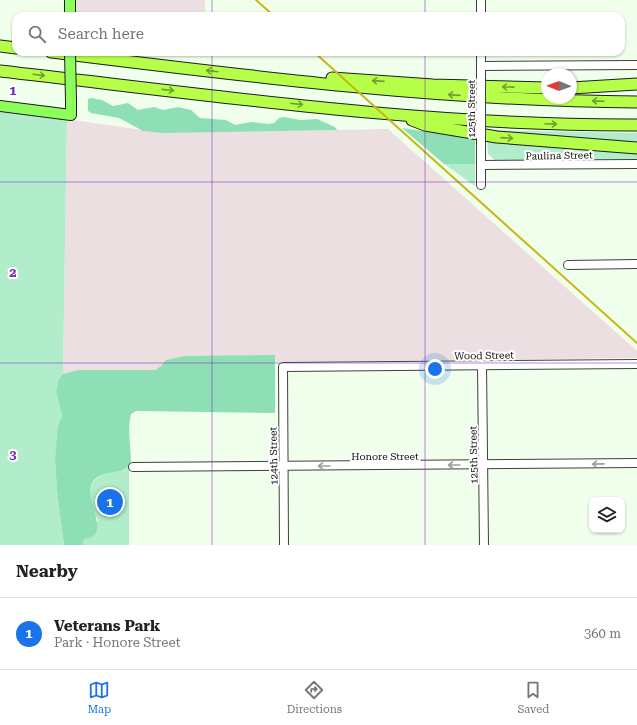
<!DOCTYPE html>
<html lang="en">
<head>
<meta charset="utf-8">
<style>
  :root { --surface:#fff; --page:#f2f2f2; --text:#222; --muted:#767676; --line:#e0e0e0; --accent:#1a73e8 }
  body { margin:0; font-family:"Roboto Serif",serif; background:var(--page); color:var(--text) }
  .controls { position:absolute; right:12px; bottom:12px; display:grid; overflow:hidden; border-radius:8px; box-shadow:0 1px 3px #0004 }
  .controls button { width:36px; height:36px; display:grid; place-items:center; padding:0; border:0; border-bottom:1px solid var(--line); background:var(--surface); color:var(--text); font:20px sans-serif }
  .compass { position:absolute; left:541px; top:68px; width:36px; height:36px; border-radius:50%; background:var(--surface); box-shadow:0 1px 3px #0004; rotate:271deg }
  .you { position:absolute; left:435px; top:369px; width:14px; height:14px; margin:-10px; border:3px solid #fff; border-radius:50%; background:#1a73e8; box-shadow:0 0 0 6px #1a73e833 }
  .badge { display:grid; place-items:center; width:26px; height:26px; border-radius:50%; background:var(--accent); color:#fff; font-size:13px; font-weight:700 }
  .pin { position:absolute; translate:-50% -50%; border:2px solid #fff; box-shadow:0 1px 4px #0006 }
  .list { margin:0; padding:0; list-style:none }
  h2 { display:flex; justify-content:space-between; align-items:center; height:52px; margin:0; padding:0 16px; font-size:17px }
  h2 small { font-size:13px; font-weight:400; color:var(--muted) }
  .list li { display:grid; grid-template-columns:26px 1fr auto; gap:12px; align-items:center; box-sizing:border-box; height:72px; padding:0 16px; border-top:1px solid var(--line) }
  .list b { display:block; font-size:15px; white-space:nowrap }
  .list p { margin:0; font-size:13px; white-space:nowrap; color:var(--muted) }
  .list em { font-size:13px; font-style:normal; color:var(--muted) }
  .icon { flex:none; width:22px; height:22px; fill:none; stroke:currentColor; stroke-width:2; stroke-linecap:round; stroke-linejoin:round }
  .map { position:relative; flex:none; width:637px; height:545px; overflow:hidden }
  .search { position:absolute; background:var(--surface); box-shadow:0 1px 3px #0004; left:12px; right:12px; top:12px; height:44px; display:flex; align-items:center; gap:10px; box-sizing:border-box; padding:0 14px; border-radius:12px; color:var(--muted); font-size:15px }
  .sheet { height:124px; background:var(--surface) }
  nav { display:flex; justify-content:space-around; align-items:center; box-sizing:border-box; height:56px; border-top:1px solid var(--line); background:var(--surface); font-size:11px; color:var(--muted) }
  nav a { display:grid; justify-items:center; gap:2px }
  nav .on { color:var(--accent) }
  .map>svg:first-child { display:block }
</style>
</head>
<body>
<div class="map">
<svg width="637" height="545" viewBox="0 0 637 545">
  <rect width="100%" height="100%" fill="#f0ffeb"/>
  <g fill="#ecdfe1">
    <rect x="74" y="0" width="131" height="16"/>
    <polygon points="67,119 163,133 388,129 637,351 637,358 275,362 275,355 166,360 161,366 155,370 78,370 63,374"/>
  </g>
  <g fill="#b1edca">
    <polygon points="0,112 67,119 63,374 58,381 56,392 62,416 59,427 55,459 57,492 64,545 0,545"/>
    <polygon points="487,130 637,133 637,145 487,133"/>
    <polygon points="487,140 527,145 637,152 637,159 495,160 488,154"/>
    <polygon points="444,164 475,164 475,186"/>
    <path d="M129,466V545H83L84,539L88,538L98,520C91,508 87,495 93,482C102,471 118,474 129,466Z"/>
  </g>
  <g fill="#8edfb6">
    <polygon points="91,98 102,100 113,106 128,103 138,110 154,107 163,110 178,107 191,110 200,118 226,120 235,125 251,122 268,124 274,123 279,118 284,117 300,120 317,119 335,127 337,130 163,133 143,131 119,118 91,113 88,111 88,99"/>
    <polygon points="402,128 475,139 475,164 444,164"/>
    <path d="M275,355V413L136,411L131,414C127,430 131,446 131,463C122,477 96,468 91,486C86,503 112,537 84,539L83,545H64L57,492L55,459L58,427L62,416L56,392L58,381L63,374L78,370H155L161,366L166,360L185,356Z"/>
  </g>
  <g fill="none" stroke-linecap="round" stroke-linejoin="round">
    <g stroke="#3f3f3f" stroke-width="10">
      <g id="minor">
        <polyline points="481,0 481,16"/>
        <polyline points="481,52 481,80"/>
        <polyline points="481,66 637,65"/>
        <polyline points="482,165 637,164"/>
        <polyline points="481,185 481,141"/>
        <polyline points="568,265 637,264"/>
        <polyline points="482,365 484,545"/>
        <polyline points="133,467 637,463"/>
        <polyline points="284,545 283,367 637,364"/>
      </g>
    </g>
    <g stroke="#1d1d1d" stroke-width="12">
      <g id="major">
        <polyline points="70,0 70,16"/>
        <polyline points="0,106 71,115 71,101"/>
      </g>
    </g>
    <g stroke="#1d1d1d" stroke-width="13">
      <g id="highway">
        <polyline points="0,46 16,48"/>
        <path d="M51,52C246,76 440,101 637,102"/>
        <path d="M0,71C211,95 424,126 637,125"/>
        <polyline points="332,78 433,85 547,88"/>
        <polyline points="571,88 637,84"/>
        <polyline points="412,120 425,125 497,137 637,148"/>
      </g>
    </g>
    <use href="#minor" stroke="#fff" stroke-width="8"/>
    <use href="#major" stroke="#8cff5b" stroke-width="10"/>
    <use href="#highway" stroke="#b6ff49" stroke-width="11"/>
    <g stroke="#c8b617" stroke-width="2">
      <polyline points="256,0 274,16"/>
      <polyline points="314,52 637,343"/>
    </g>
    <g stroke="#3f3f3f" stroke-width="10" stroke-linecap="butt">
      <polyline id="minor-bridge" points="481,80 481,141"/>
    </g>
    <g stroke="#1d1d1d" stroke-width="12" stroke-linecap="butt">
      <polyline id="major-bridge" points="70,52 71,101"/>
    </g>
    <use href="#minor-bridge" stroke="#fff" stroke-width="8"/>
    <use href="#major-bridge" stroke="#8cff5b" stroke-width="10"/>
  </g>
  <defs><path id="oneway-shaft" d="M-6 0H5M1.5-3L5.5 0L1.5 3" fill="none" stroke-width="1.6" stroke-linecap="round" stroke-linejoin="round"/></defs>
  <g stroke="#729e31">
    <use href="#oneway-shaft" transform="translate(212 71) rotate(-173)"/>
    <use href="#oneway-shaft" transform="translate(39 75) rotate(7)"/>
    <use href="#oneway-shaft" transform="translate(378 81) rotate(-176)"/>
    <use href="#oneway-shaft" transform="translate(508 87) rotate(-179)"/>
    <use href="#oneway-shaft" transform="translate(168 90) rotate(6)"/>
    <use href="#oneway-shaft" transform="translate(454 95) rotate(-176)"/>
    <use href="#oneway-shaft" transform="translate(598 101) rotate(-178)"/>
    <use href="#oneway-shaft" transform="translate(297 104) rotate(6)"/>
    <use href="#oneway-shaft" transform="translate(551 124) rotate(2)"/>
    <use href="#oneway-shaft" transform="translate(507 138) rotate(4)"/>
  </g>
  <g stroke="#9e9e9e">
    <use href="#oneway-shaft" transform="translate(598 464) rotate(179)"/>
    <use href="#oneway-shaft" transform="translate(454 465) rotate(180)"/>
    <use href="#oneway-shaft" transform="translate(324 466) rotate(180)"/>
  </g>
  <path fill="none" stroke="#7b2cbf" stroke-width="1" stroke-opacity="0.55" d="M212,0V16M425,0V16M212,52V545M425,52V545M0,182H637M0,363H637"/>
  <g text-anchor="middle" stroke-width="4" stroke-linejoin="round" paint-order="stroke">
    <g font-size="10" fill="#0c0c0c" stroke="#fff">
      <text transform="translate(471 109) rotate(-90)" y="4">125th Street</text>
      <text transform="translate(559 155) rotate(-1)" y="4">Paulina Street</text>
      <text transform="translate(484 355) rotate(-1)" y="4">Wood Street</text>
      <text transform="translate(473 455) rotate(-91)" y="4">125th Street</text>
      <text transform="translate(273 456) rotate(-91)" y="4">124th Street</text>
      <text x="385" y="460">Honore Street</text>
    </g>
  </g>
  <g font-size="13" text-anchor="middle" font-weight="bold" fill="#7b2cbf" stroke="#fff" stroke-width="4" stroke-linejoin="round" paint-order="stroke">
    <text x="13" y="95">1</text>
    <text x="13" y="277">2</text>
    <text x="13" y="459">3</text>
  </g>
</svg>
<div class="controls">
<button><svg class="icon" aria-label="layers" viewBox="0 0 24 24"><path d="M12 4l9 5-9 5-9-5zM3 14l9 5 9-5"/></svg></button>
</div>
<svg class="compass" viewBox="-18 -18 36 36"><path d="M0-13l5 13h-10z" fill="#e53935"/><path d="M0 13l5-13h-10z" fill="#767676"/></svg>
<div class="you"></div>
<div class="pin badge" style="left:110px;top:502px">1</div>
<div class="search"><svg class="icon" aria-label="search" viewBox="0 0 24 24"><circle cx="10" cy="10" r="6"/><path d="M15 15l6 6"/></svg>Search here</div>
</div>
<section class="sheet">
<h2>Nearby<small></small></h2>
<ul class="list">
<li><span class="badge">1</span><div><b>Veterans Park</b><p>Park · Honore Street</p></div><em>360 m</em></li>
</ul>
</section>
<nav>
<a class="on"><svg class="icon" aria-label="map" viewBox="0 0 24 24"><path d="M3 6l6-2 6 2 6-2v14l-6 2-6-2-6 2zM9 4v14M15 6v14"/></svg>Map</a>
<a><svg class="icon" aria-label="directions" viewBox="0 0 24 24"><path d="M12 3l9 9-9 9-9-9zM9 14v-3h6M13 9l2 2-2 2"/></svg>Directions</a>
<a><svg class="icon" aria-label="saved" viewBox="0 0 24 24"><path d="M7 4h10v16l-5-4-5 4z"/></svg>Saved</a>
</nav>
</body>
</html>
